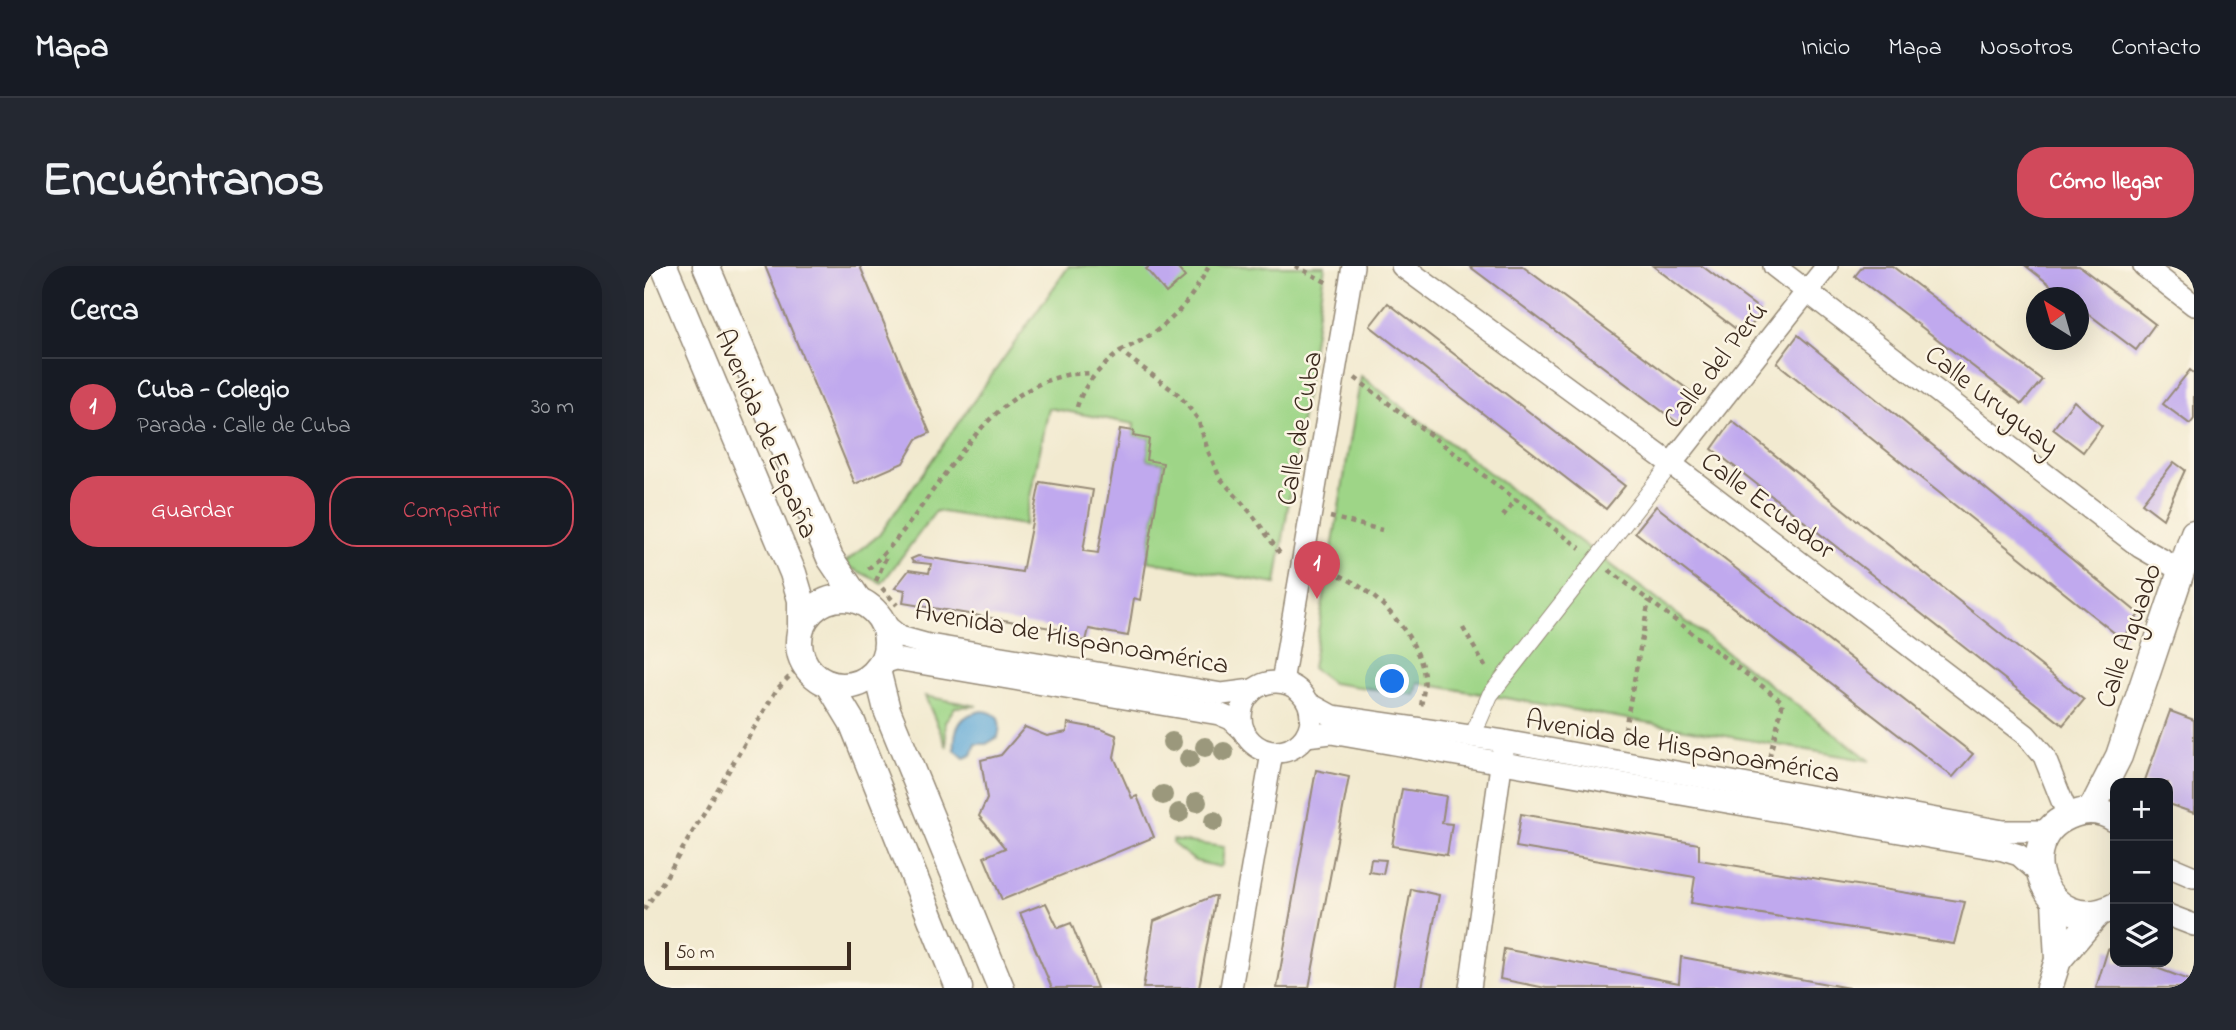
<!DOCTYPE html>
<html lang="es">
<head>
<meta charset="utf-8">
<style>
  :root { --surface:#171b24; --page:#242831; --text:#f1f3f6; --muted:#9ea1a6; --line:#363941; --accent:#d1495b }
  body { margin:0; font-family:"Indie Flower",sans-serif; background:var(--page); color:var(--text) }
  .controls { position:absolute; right:21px; bottom:21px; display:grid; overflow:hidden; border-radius:14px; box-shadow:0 7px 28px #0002 }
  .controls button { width:63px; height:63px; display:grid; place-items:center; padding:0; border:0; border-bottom:2px solid var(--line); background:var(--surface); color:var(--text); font:35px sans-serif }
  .compass { position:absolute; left:1382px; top:21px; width:63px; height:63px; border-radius:50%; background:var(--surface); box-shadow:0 7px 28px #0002; rotate:323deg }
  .scale { position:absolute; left:21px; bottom:18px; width:186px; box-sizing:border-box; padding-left:7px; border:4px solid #3b2a1e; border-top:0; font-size:19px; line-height:24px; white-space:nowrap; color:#3b2a1e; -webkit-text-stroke:5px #fcf5e5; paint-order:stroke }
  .you { position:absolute; left:749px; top:416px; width:24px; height:24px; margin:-18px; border:5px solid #fff; border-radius:50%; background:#1a73e8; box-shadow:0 0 0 10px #1a73e833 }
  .badge { display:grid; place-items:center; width:46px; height:46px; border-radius:50%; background:var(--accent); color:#fff; font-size:23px; font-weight:700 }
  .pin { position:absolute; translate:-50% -58px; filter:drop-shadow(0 2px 4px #0008) }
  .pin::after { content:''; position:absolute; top:37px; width:24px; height:21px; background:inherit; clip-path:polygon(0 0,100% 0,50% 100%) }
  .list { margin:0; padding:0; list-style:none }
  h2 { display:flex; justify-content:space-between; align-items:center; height:91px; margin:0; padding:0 28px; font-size:30px }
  h2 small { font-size:23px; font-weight:400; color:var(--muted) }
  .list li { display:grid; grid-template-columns:46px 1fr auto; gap:21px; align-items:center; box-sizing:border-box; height:98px; padding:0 28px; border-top:2px solid var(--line) }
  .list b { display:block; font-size:26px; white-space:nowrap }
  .list p { margin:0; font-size:23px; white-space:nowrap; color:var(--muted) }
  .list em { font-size:23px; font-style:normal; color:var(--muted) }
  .actions { display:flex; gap:14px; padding:21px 28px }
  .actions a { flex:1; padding:16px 0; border:2px solid var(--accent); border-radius:28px; text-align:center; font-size:24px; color:var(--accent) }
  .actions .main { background:var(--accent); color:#fff }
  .icon { flex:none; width:38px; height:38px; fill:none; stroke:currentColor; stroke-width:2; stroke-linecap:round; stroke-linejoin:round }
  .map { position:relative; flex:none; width:1550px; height:722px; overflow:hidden; border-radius:28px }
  header { display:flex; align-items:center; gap:42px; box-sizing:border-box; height:98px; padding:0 35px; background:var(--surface); border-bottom:2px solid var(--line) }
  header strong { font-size:33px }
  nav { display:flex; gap:38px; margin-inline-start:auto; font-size:24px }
  .intro { display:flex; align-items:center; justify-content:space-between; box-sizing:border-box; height:168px; padding:0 42px }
  h1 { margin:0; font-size:49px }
  .button { padding:18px 32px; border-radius:28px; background:var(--accent); color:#fff; font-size:24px; font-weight:700 }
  main { display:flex; gap:42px; padding:0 42px }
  aside { flex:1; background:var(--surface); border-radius:28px; box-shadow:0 7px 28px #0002 }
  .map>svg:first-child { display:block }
</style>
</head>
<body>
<header>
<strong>Mapa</strong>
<nav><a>Inicio</a><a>Mapa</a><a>Nosotros</a><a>Contacto</a></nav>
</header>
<div class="intro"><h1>Encuéntranos</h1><a class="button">Cómo llegar</a></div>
<main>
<aside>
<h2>Cerca<small></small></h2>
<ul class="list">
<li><span class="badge">1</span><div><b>Cuba - Colegio</b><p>Parada · Calle de Cuba</p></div><em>30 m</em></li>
</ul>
<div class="actions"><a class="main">Guardar</a><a>Compartir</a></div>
</aside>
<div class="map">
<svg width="1550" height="722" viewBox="0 0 1550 722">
  <rect width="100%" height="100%" fill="#fcf5e5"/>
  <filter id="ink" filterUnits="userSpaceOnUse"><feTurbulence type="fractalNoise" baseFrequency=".0143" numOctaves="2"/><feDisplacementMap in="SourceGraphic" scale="14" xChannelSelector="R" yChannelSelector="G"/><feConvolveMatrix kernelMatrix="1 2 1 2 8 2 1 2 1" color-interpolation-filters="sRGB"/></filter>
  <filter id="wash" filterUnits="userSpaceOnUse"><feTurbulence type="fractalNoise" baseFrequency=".00686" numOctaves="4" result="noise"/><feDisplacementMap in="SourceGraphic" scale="28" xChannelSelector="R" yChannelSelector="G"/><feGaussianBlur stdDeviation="1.57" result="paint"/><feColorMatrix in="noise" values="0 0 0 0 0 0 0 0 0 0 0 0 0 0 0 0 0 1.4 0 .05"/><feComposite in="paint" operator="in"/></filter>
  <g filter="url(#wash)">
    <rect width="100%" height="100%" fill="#f2ead0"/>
    <g fill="#9ed587" stroke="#6c8052" stroke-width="2">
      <polygon points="425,0 681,0 632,318 503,295 519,197 502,194 505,173 489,170 490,158 405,142 380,259 292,245 238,317 199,298 235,269"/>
      <polygon points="717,110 1227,495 774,417 771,429 688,417 668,402"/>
      <polygon points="281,430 333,440 311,441 301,456 303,481"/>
      <polygon points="529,574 580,581 578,599 575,601 551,595 529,578"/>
    </g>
    <path fill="#60a9d7" stroke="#4e6a7a" stroke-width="2" d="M338,445C355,446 358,456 354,471L342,478H332L328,489L320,492L311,484C309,463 316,448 338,445Z"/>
    <g id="blocks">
      <g fill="#c0a9ee">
        <polygon points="121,0 216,0 286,167 273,173 259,197 211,218"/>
        <polygon points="506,0 532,0 541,11 522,27 502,3"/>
        <polygon points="825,0 878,0 1054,131 1034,157"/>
        <polygon points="1009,0 1058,0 1118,45 1100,69"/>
        <polygon points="1219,0 1248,0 1398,114 1378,138 1211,10"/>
        <polygon points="1382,0 1435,0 1511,58 1492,84 1434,40 1434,32 1423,32"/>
        <polygon points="744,37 981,220 962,243 726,60"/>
        <polygon points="1154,69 1495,348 1478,373 1133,97"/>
        <polygon points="1546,104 1550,108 1550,153 1546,158 1519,138"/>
        <polygon points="1430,135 1458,160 1439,186 1409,163"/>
        <polygon points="1088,155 1440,434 1419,459 1068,183"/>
        <polygon points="476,163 490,165 489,170 505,173 502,194 519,197 496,334 490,332 484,370 445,363 442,375 418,372 419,364 259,337 261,324 251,322 265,304 285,307 287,298 269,296 267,293 274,290 378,306 396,216 449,224 439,285 454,287"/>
        <polygon points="1530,196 1541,204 1519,253 1498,237"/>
        <polygon points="1012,240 1329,488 1309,511 991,266"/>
        <polygon points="1526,445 1550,454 1550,547 1524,538 1524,517 1500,517"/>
        <polygon points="424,457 457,463 472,469 473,476 470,491 488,532 493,530 510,571 358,634 340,591 361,582 335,550 343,533 337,494 357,489 381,461 403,470 423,466"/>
        <polygon points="672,504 705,511 665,722 633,722"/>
        <polygon points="758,523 802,530 798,557 808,558 803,589 748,580"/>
        <polygon points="877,548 1055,578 1055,594 1321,636 1310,678 1047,637 1051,611 872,581"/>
        <polygon points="727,593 742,594 739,608 725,606"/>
        <polygon points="767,623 795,629 778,722 749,722"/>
        <polygon points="569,630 572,630 555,722 499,722 510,655"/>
        <polygon points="402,637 414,662 427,657 453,722 408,722 376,647"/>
        <polygon points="860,683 1035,717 1037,691 1205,722 902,722 856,713"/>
        <polygon points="1464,683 1471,686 1471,696 1497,696 1550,716 1550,722 1452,722"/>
      </g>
    </g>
  </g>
  <g filter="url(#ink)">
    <use href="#blocks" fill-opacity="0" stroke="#968a77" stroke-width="2"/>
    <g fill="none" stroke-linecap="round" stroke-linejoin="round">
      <g stroke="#968a77" stroke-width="18">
        <polyline id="pedestrian" points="828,471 846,429 1027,198"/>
      </g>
      <g stroke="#968a77" stroke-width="24">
        <g id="minor">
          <polyline points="758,0 1027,198 1382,469 1400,490 1424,550"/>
          <polyline points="1130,0 1496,281 1538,305"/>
          <polyline points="1500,0 1550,39"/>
          <polyline points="1027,198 1183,0"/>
          <polyline points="240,358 256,371 285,379 578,428 609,424"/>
          <polyline points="239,397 252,393 575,448 587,453 600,465"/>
          <circle cx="632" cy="451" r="35"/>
          <polyline points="638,416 709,0"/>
          <polyline points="666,438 688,450 860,475 1359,565 1404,565"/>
          <polyline points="662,470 687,467 1359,584 1375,589 1394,606"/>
          <polyline points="1524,600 1550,611"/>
          <polyline points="1524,649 1550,659"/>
          <polyline points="587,722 628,487"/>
          <polyline points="826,722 859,485"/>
        </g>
      </g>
      <g stroke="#968a77" stroke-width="29">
        <g id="tertiary">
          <polyline points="20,0 149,307 157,334 157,361"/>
          <polyline points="62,0 186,292 215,335"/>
          <circle cx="199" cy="376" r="44"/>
          <polyline points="233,404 243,444 357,722"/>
          <polyline points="185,418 208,456 315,722"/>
          <polyline points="1447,545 1475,490 1550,267"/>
          <path d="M1471,553C1459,545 1444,543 1430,548C1360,572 1404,676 1471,640"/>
          <polyline points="1414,694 1454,647"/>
          <polyline points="1405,722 1414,694 1411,635"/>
        </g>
      </g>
      <g stroke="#968a77" stroke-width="4.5" stroke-dasharray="5 5" stroke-linecap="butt">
        <polyline points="651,0 684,17"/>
        <path d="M476,85C520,66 543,42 565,0"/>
        <polyline points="711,112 936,282"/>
        <path d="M433,141C440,116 457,102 476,85L535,129L554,153L564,185L576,212L608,248L637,289"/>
        <polyline points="859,250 872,233"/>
        <polyline points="686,251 738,264"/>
        <path d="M224,303C290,245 328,130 422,109C430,107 440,108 449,107"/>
        <path d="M677,304C721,311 773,365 780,409C782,418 778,432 777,441"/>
        <polyline points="965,304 1139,436 1123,501"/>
        <polyline points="232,315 243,289"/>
        <polyline points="238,322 253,339"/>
        <polyline points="819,362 843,404"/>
        <polyline points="979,474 1005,334"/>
        <polyline points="0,644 22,611 133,423 159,397"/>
      </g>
      <use href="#pedestrian" stroke="#fff" stroke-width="16"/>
      <use href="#minor" stroke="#fff" stroke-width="21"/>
      <use href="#tertiary" stroke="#fff" stroke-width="26"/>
    </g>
    <g fill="#9b987c">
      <circle cx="528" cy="476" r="10"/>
      <circle cx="561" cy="481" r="10"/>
      <circle cx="580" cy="486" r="10"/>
      <circle cx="545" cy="493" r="10"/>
      <circle cx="519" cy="529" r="10"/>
      <circle cx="553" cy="536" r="10"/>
      <circle cx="535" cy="547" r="10"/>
      <circle cx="570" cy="555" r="10"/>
    </g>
  </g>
  <g text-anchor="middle" stroke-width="5" stroke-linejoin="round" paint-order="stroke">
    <g font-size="28" fill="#3b2a1e" stroke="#fcf5e5">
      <text transform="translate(1070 98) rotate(-52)" y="10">Calle del Perú</text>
      <text transform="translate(1349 133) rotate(38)" y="10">Calle Uruguay</text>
      <text transform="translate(654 162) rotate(-80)" y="10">Calle de Cuba</text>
      <text transform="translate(124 167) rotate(67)" y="10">Avenida de España</text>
      <text transform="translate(1125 238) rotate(37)" y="10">Calle Ecuador</text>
      <text transform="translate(1483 369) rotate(-71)" y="10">Calle Aguado</text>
      <text transform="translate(428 370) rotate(10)" y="10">Avenida de Hispanoamérica</text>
      <text transform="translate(1039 479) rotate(10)" y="10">Avenida de Hispanoamérica</text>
    </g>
  </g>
</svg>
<div class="controls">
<button>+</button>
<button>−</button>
<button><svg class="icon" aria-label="layers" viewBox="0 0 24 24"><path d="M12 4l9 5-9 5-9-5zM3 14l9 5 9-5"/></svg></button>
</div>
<svg class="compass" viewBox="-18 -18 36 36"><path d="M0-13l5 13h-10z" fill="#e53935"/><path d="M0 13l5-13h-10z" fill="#9ea1a6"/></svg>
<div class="scale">50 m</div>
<div class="you"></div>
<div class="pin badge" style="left:673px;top:333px">1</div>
</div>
</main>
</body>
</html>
